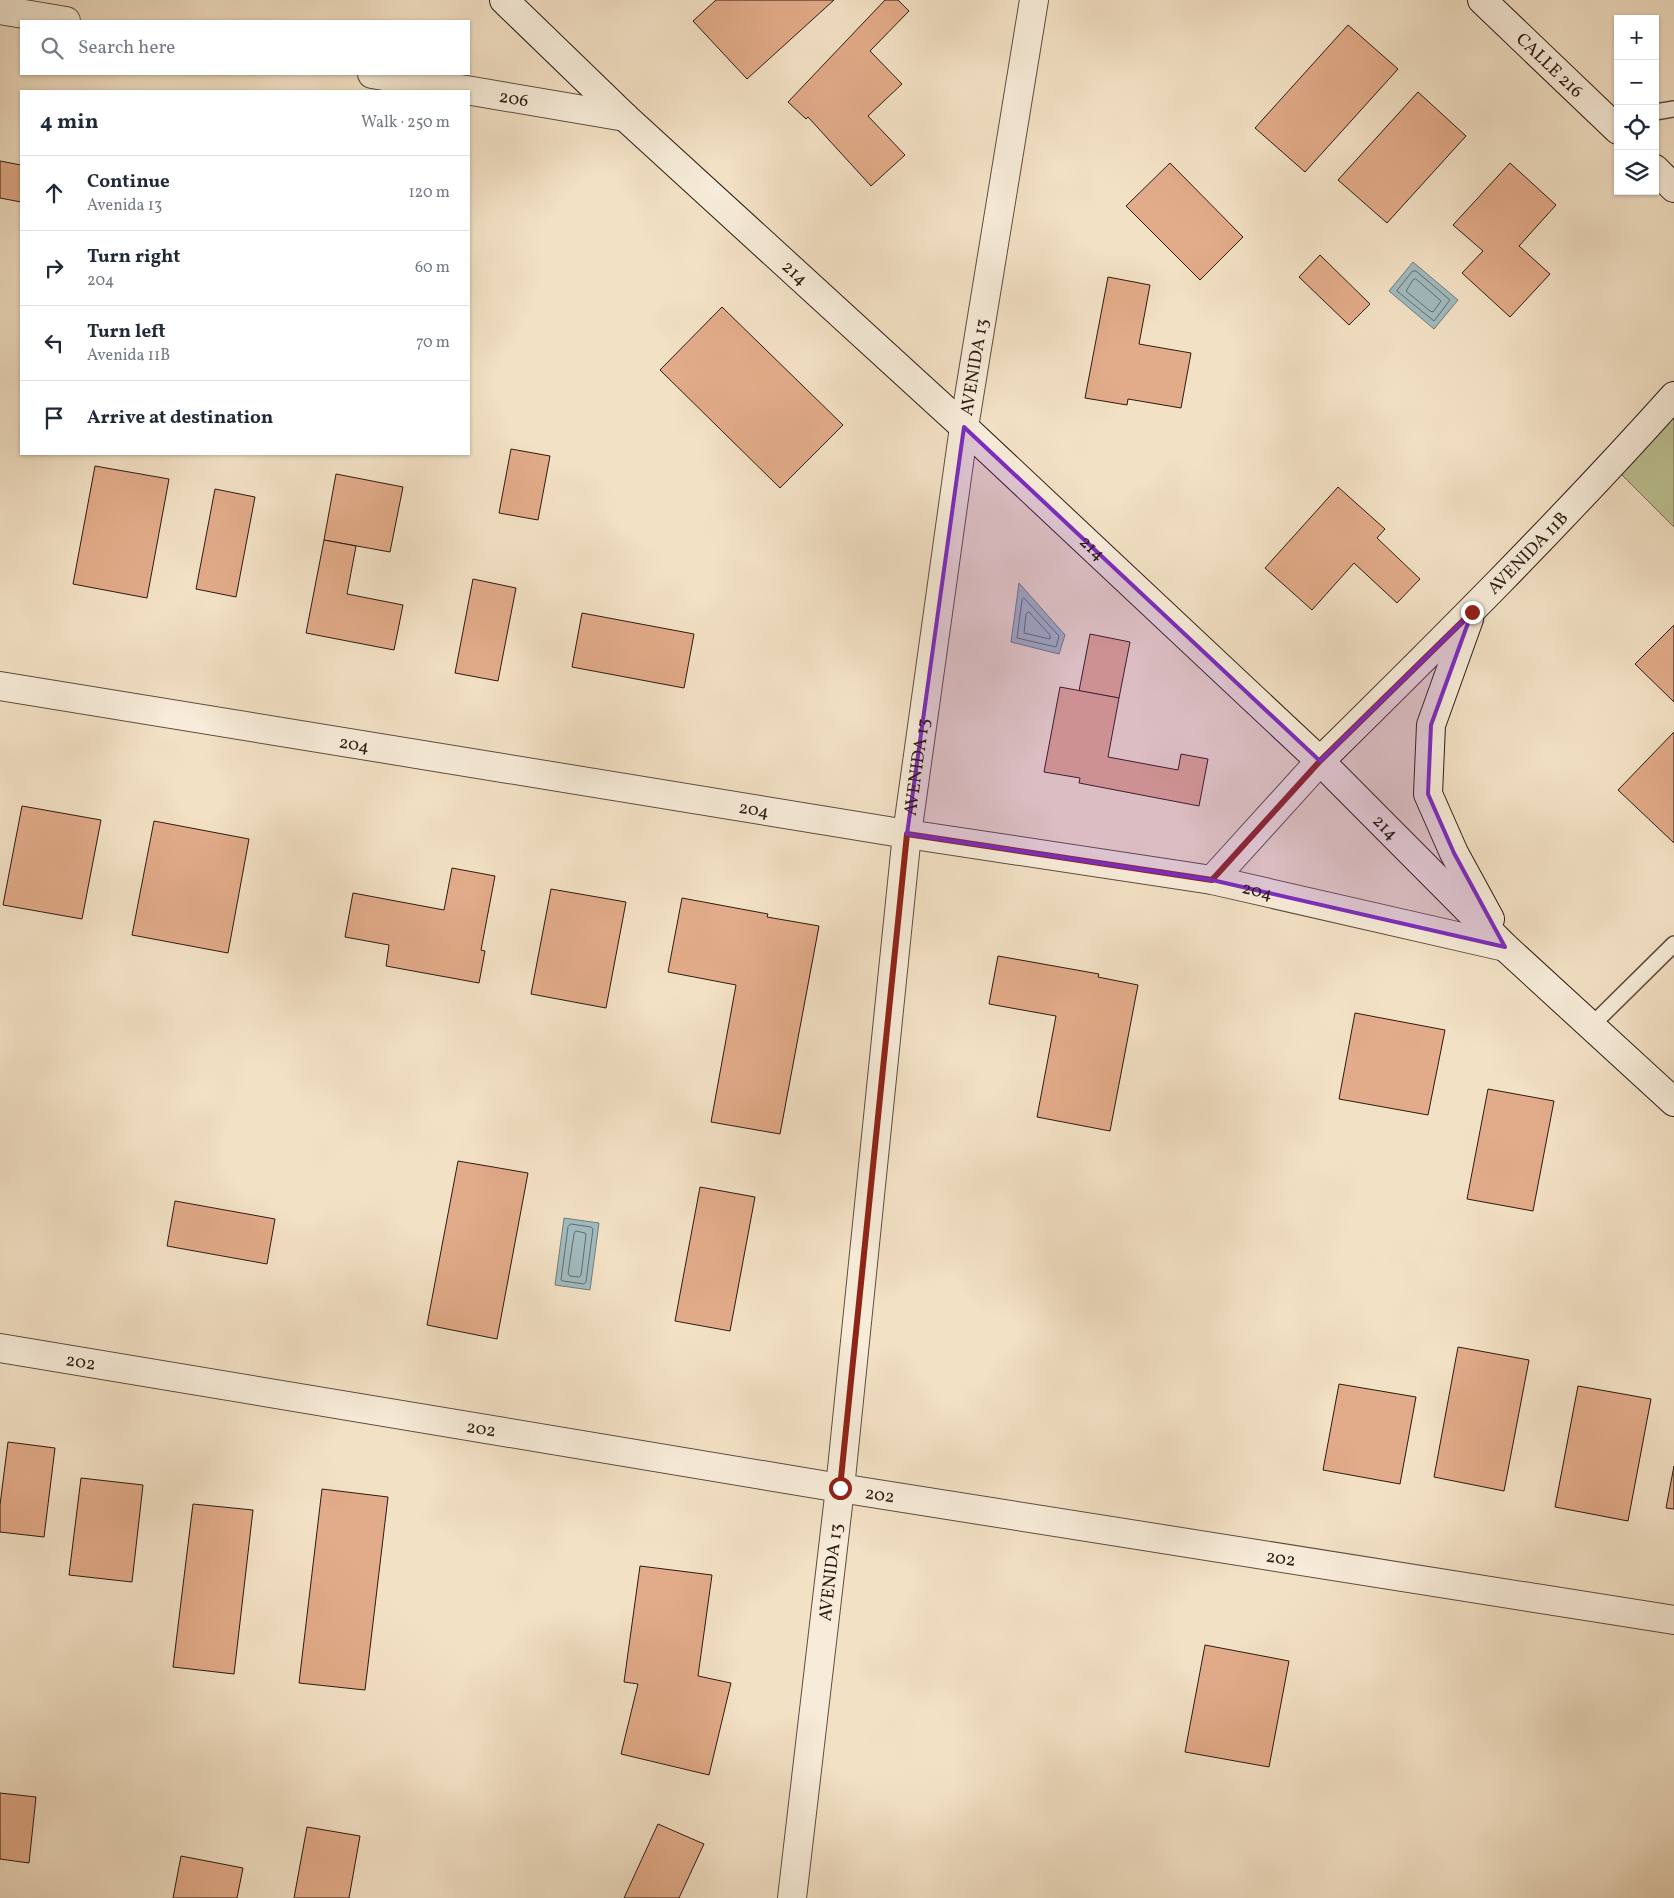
<!DOCTYPE html>
<html lang="en">
<head>
<meta charset="utf-8">
<style>
  :root { --surface:#fff; --page:#f2f2f3; --text:#1f2937; --muted:#747a83; --line:#e0e1e3 }
  body { margin:0; font-family:Vollkorn,serif; background:var(--page); color:var(--text) }
  .controls { position:absolute; right:15px; top:15px; display:grid; overflow:hidden; border-radius:0px; box-shadow:0 1px 4px #0004 }
  .controls button { width:45px; height:45px; display:grid; place-items:center; padding:0; border:0; border-bottom:1px solid var(--line); background:var(--surface); color:var(--text); font:25px sans-serif }
  .stop { position:absolute; width:15px; height:15px; margin:-11px; border:4px solid #8f2418; border-radius:50%; background:#fff }
  .stop.end { background:#8f2418; border-color:#fff; box-shadow:0 1px 5px #0008 }
  .list { margin:0; padding:0; list-style:none }
  h2 { display:flex; justify-content:space-between; align-items:center; height:65px; margin:0; padding:0 20px; font-size:21px }
  h2 small { font-size:16px; font-weight:400; color:var(--muted) }
  .list li { display:grid; grid-template-columns:32px 1fr auto; gap:15px; align-items:center; box-sizing:border-box; height:75px; padding:0 20px; border-top:1px solid var(--line) }
  .list b { display:block; font-size:19px; white-space:nowrap }
  .list p { margin:0; font-size:16px; white-space:nowrap; color:var(--muted) }
  .list em { font-size:16px; font-style:normal; color:var(--muted) }
  .icon { flex:none; width:28px; height:28px; fill:none; stroke:currentColor; stroke-width:2; stroke-linecap:round; stroke-linejoin:round }
  .map { position:relative; flex:none; width:1674px; height:1898px; overflow:hidden }
  .search { position:absolute; background:var(--surface); box-shadow:0 1px 4px #0004; left:20px; top:20px; width:450px; height:55px; display:flex; align-items:center; gap:12px; box-sizing:border-box; padding:0 18px; border-radius:0px; color:var(--muted); font-size:19px }
  .panel { position:absolute; background:var(--surface); box-shadow:0 1px 4px #0004; left:20px; top:90px; width:450px; height:365px; border-radius:0px }
  .map>svg:first-child { display:block }
</style>
</head>
<body>
<div class="map">
<svg width="1674" height="1898" viewBox="0 0 1674 1898">
  <rect width="100%" height="100%" fill="#f3e1c5"/>
  <filter id="stains"><feTurbulence type="fractalNoise" baseFrequency=".004" numOctaves="4"/><feColorMatrix values="0 0 0 0 .2 0 0 0 0 .09 0 0 0 0 .02 0 0 0 .5 -.17"/></filter>
  <radialGradient id="worn" r=".72"><stop offset=".6" stop-color="#630" stop-opacity="0"/><stop offset="1" stop-color="#630" stop-opacity=".3"/></radialGradient>
  <polygon fill="#bcc294" stroke="#746e53" points="1674,398 1674,527 1612,465"/>
  <g fill="#a0bbbf" stroke="#727b7a">
    <polygon points="1413,262 1458,300 1434,329 1389,291"/>
    <polygon points="1019,583 1065,635 1059,654 1011,642"/>
    <polygon points="564,1218 599,1223 590,1290 555,1285"/>
  </g>
  <g fill="none" stroke-linecap="round" stroke-linejoin="round">
    <g stroke="#666a68" stroke-width="1">
      <polygon points="1413,271 1416,271 1450,300 1434,321 1397,291"/>
      <polygon points="1416,279 1441,301 1433,312 1430,311 1406,291 1413,280"/>
      <polygon points="1024,598 1059,636 1056,647 1017,638 1022,600"/>
      <polygon points="1029,612 1050,635 1050,639 1024,633 1026,614"/>
      <polygon points="571,1224 591,1227 593,1229 586,1282 584,1284 563,1281 561,1280 568,1227"/>
      <polygon points="576,1231 585,1233 586,1235 581,1275 579,1277 570,1276 568,1274 574,1234"/>
    </g>
  </g>
  <g fill="#e2ab89" stroke="#2c1a12">
    <polygon points="716,0 834,0 747,79 693,21"/>
    <polygon points="885,0 898,0 909,11 870,51 902,84 868,116 905,155 871,186 808,117 806,119 788,102"/>
    <polygon points="1348,25 1398,69 1305,172 1255,128"/>
    <polygon points="1418,92 1466,136 1387,223 1338,180"/>
    <polygon points="0,161 21,165 21,202 0,198"/>
    <polygon points="1170,163 1243,237 1200,280 1126,206"/>
    <polygon points="1510,163 1556,205 1519,246 1550,274 1510,317 1462,273 1483,251 1453,225"/>
    <polygon points="1320,255 1370,304 1349,325 1299,277"/>
    <polygon points="1108,277 1150,285 1139,344 1191,353 1181,408 1128,399 1127,405 1085,398"/>
    <polygon points="722,307 843,425 780,488 660,370"/>
    <polygon points="511,449 550,456 538,520 499,513"/>
    <polygon points="95,466 169,479 147,598 73,584"/>
    <polygon points="336,474 403,487 390,552 324,540"/>
    <polygon points="1338,487 1385,529 1377,538 1420,579 1397,603 1354,563 1312,610 1265,568"/>
    <polygon points="215,489 255,497 236,597 196,589"/>
    <polygon points="324,540 356,546 347,594 403,605 394,650 306,633"/>
    <polygon points="473,579 516,588 498,681 455,673"/>
    <polygon points="582,613 694,634 684,688 572,667"/>
    <polygon points="1674,625 1674,702 1635,664"/>
    <polygon points="1090,634 1130,642 1119,698 1079,691"/>
    <polygon points="1060,687 1119,698 1108,757 1178,770 1181,754 1208,759 1199,806 1079,783 1080,778 1044,772"/>
    <polygon points="1674,732 1674,843 1618,790"/>
    <polygon points="22,806 101,820 82,919 3,905"/>
    <polygon points="154,821 249,839 228,953 132,935"/>
    <polygon points="452,868 495,876 481,950 485,951 479,983 386,966 389,945 345,937 353,893 444,910"/>
    <polygon points="551,889 626,902 606,1008 531,994"/>
    <polygon points="682,898 768,914 767,917 819,926 780,1134 711,1122 736,985 668,972"/>
    <polygon points="998,956 1099,974 1098,977 1138,985 1110,1131 1037,1117 1056,1016 989,1004"/>
    <polygon points="1355,1013 1445,1030 1428,1115 1339,1099"/>
    <polygon points="1488,1089 1554,1101 1533,1211 1467,1199"/>
    <polygon points="458,1161 528,1173 497,1339 427,1325"/>
    <polygon points="700,1187 755,1197 730,1331 675,1321"/>
    <polygon points="175,1201 275,1219 267,1264 167,1246"/>
    <polygon points="1458,1347 1529,1360 1504,1491 1434,1477"/>
    <polygon points="1339,1384 1416,1397 1400,1484 1323,1470"/>
    <polygon points="1578,1386 1651,1399 1628,1521 1555,1507"/>
    <polygon points="8,1442 55,1448 44,1537 0,1532 0,1505"/>
    <polygon points="1674,1466 1674,1509 1666,1508"/>
    <polygon points="81,1478 143,1485 132,1582 69,1575"/>
    <polygon points="322,1489 388,1497 365,1690 299,1683"/>
    <polygon points="193,1504 253,1510 234,1674 173,1667"/>
    <polygon points="640,1566 712,1575 698,1676 731,1683 709,1775 621,1754 638,1684 624,1682"/>
    <polygon points="1205,1645 1289,1661 1269,1767 1185,1752"/>
    <polygon points="0,1793 36,1797 29,1863 0,1859"/>
    <polygon points="658,1824 704,1844 679,1898 624,1898"/>
    <polygon points="307,1827 360,1836 349,1898 294,1898"/>
    <polygon points="181,1856 243,1868 237,1898 173,1898"/>
  </g>
  <g fill="none" stroke-linecap="round" stroke-linejoin="round">
    <g stroke="#5e4c3f" stroke-width="18">
      <g id="lane">
        <polyline points="1655,112 1674,109"/>
        <polyline points="1591,1026 1674,944"/>
      </g>
    </g>
    <g stroke="#5e4c3f" stroke-width="30">
      <g id="street">
        <polyline points="0,10 66,21"/>
        <path id="s1" d="M372,74L625,117"/>
        <path id="s2" d="M0,686L907,834L1212,880L1505,947"/>
        <polyline points="1212,880 1320,761"/>
        <path id="s3" d="M0,1348L840,1488L1674,1620"/>
        <path id="s4" d="M792,1898L840,1488L907,834L964,427L1034,0"/>
      </g>
    </g>
    <g stroke="#2c1a12" stroke-width="30">
      <g id="secondary">
        <path id="s5" d="M504,0L625,117L964,427L1320,761L1505,947L1674,1102"/>
        <path id="s6" d="M1482,0L1618,130"/>
        <polyline points="1655,169 1674,188"/>
        <polyline points="1469,619 1431,725 1428,794 1454,853 1490,919"/>
        <path id="s7" d="M1320,761C1441,642 1561,522 1674,396"/>
      </g>
    </g>
    <use href="#lane" stroke="#f7ecd9" stroke-width="15"/>
    <use href="#street" stroke="#f7ecd9" stroke-width="28"/>
    <use href="#secondary" stroke="#f7ecd9" stroke-width="28"/>
  </g>
  <g fill="none" stroke-linecap="round" stroke-linejoin="round">
    <polyline stroke="#8f2418" stroke-width="6" points="840,1488 907,834 1212,880 1320,761 1472,612"/>
  </g>
  <path fill="#7b2cbf" fill-opacity="0.2" stroke="#7b2cbf" stroke-width="4" stroke-linejoin="round" d="M964,427L1320,761L1472,612L1431,725L1428,794L1454,853L1505,947L1212,880L907,834Z"/>
  <g text-anchor="middle" stroke-width="4.5" stroke-linejoin="round" paint-order="stroke">
    <g font-size="18" fill="#2c1a12" stroke="#f7ecd9">
      <text dy="6" stroke="none"><textPath href="#s6" startOffset="94">CALLE 216</textPath></text>
      <text dy="6" stroke="none"><textPath href="#s1" startOffset="144">206</textPath></text>
      <text dy="6" stroke="none"><textPath href="#s5" startOffset="399">214</textPath></text>
      <text dy="6" stroke="none"><textPath href="#s4" startOffset="1542">AVENIDA 13</textPath></text>
      <text dy="6" stroke="none"><textPath href="#s5" startOffset="804">214</textPath></text>
      <text dy="6" stroke="none"><textPath href="#s7" startOffset="294">AVENIDA 11B</textPath></text>
      <text dy="6" stroke="none"><textPath href="#s2" startOffset="359">204</textPath></text>
      <text dy="6" stroke="none"><textPath href="#s4" startOffset="1138">AVENIDA 13</textPath></text>
      <text dy="6" stroke="none"><textPath href="#s2" startOffset="764">204</textPath></text>
      <text dy="6" stroke="none"><textPath href="#s5" startOffset="1209">214</textPath></text>
      <text dy="6" stroke="none"><textPath href="#s2" startOffset="1274">204</textPath></text>
      <text dy="6" stroke="none"><textPath href="#s3" startOffset="82">202</textPath></text>
      <text dy="6" stroke="none"><textPath href="#s3" startOffset="488">202</textPath></text>
      <text dy="6" stroke="none"><textPath href="#s3" startOffset="892">202</textPath></text>
      <text dy="6" stroke="none"><textPath href="#s3" startOffset="1298">202</textPath></text>
      <text dy="6" stroke="none"><textPath href="#s4" startOffset="328">AVENIDA 13</textPath></text>
    </g>
  </g>
  <rect width="100%" height="100%" filter="url(#stains)"/>
  <rect width="100%" height="100%" fill="url(#worn)"/>
</svg>
<div class="controls">
<button>+</button>
<button>−</button>
<button><svg class="icon" aria-label="locate" viewBox="0 0 24 24"><circle cx="12" cy="12" r="6"/><path d="M12 2v4M12 18v4M2 12h4M18 12h4"/></svg></button>
<button><svg class="icon" aria-label="layers" viewBox="0 0 24 24"><path d="M12 4l9 5-9 5-9-5zM3 14l9 5 9-5"/></svg></button>
</div>
<div class="stop" style="left:840px;top:1488px"></div>
<div class="stop end" style="left:1472px;top:612px"></div>
<div class="search"><svg class="icon" aria-label="search" viewBox="0 0 24 24"><circle cx="10" cy="10" r="6"/><path d="M15 15l6 6"/></svg>Search here</div>
<section class="panel">
<h2>4 min<small>Walk · 250 m</small></h2>
<ul class="list">
<li><svg class="icon" aria-label="ahead" viewBox="0 0 24 24"><path d="M12 20V5M6 11l6-6 6 6"/></svg><div><b>Continue</b><p>Avenida 13</p></div><em>120 m</em></li>
<li><svg class="icon" aria-label="right" viewBox="0 0 24 24"><path d="M7 20v-9h11M14 6l5 5-5 5"/></svg><div><b>Turn right</b><p>204</p></div><em>60 m</em></li>
<li><svg class="icon" aria-label="left" viewBox="0 0 24 24"><path d="M17 20v-9H6M10 6l-5 5 5 5"/></svg><div><b>Turn left</b><p>Avenida 11B</p></div><em>70 m</em></li>
<li><svg class="icon" aria-label="arrive" viewBox="0 0 24 24"><path d="M6 21V4h12l-3 4 3 4H6"/></svg><div><b>Arrive at destination</b></div></li>
</ul>
</section>
</div>
</body>
</html>
